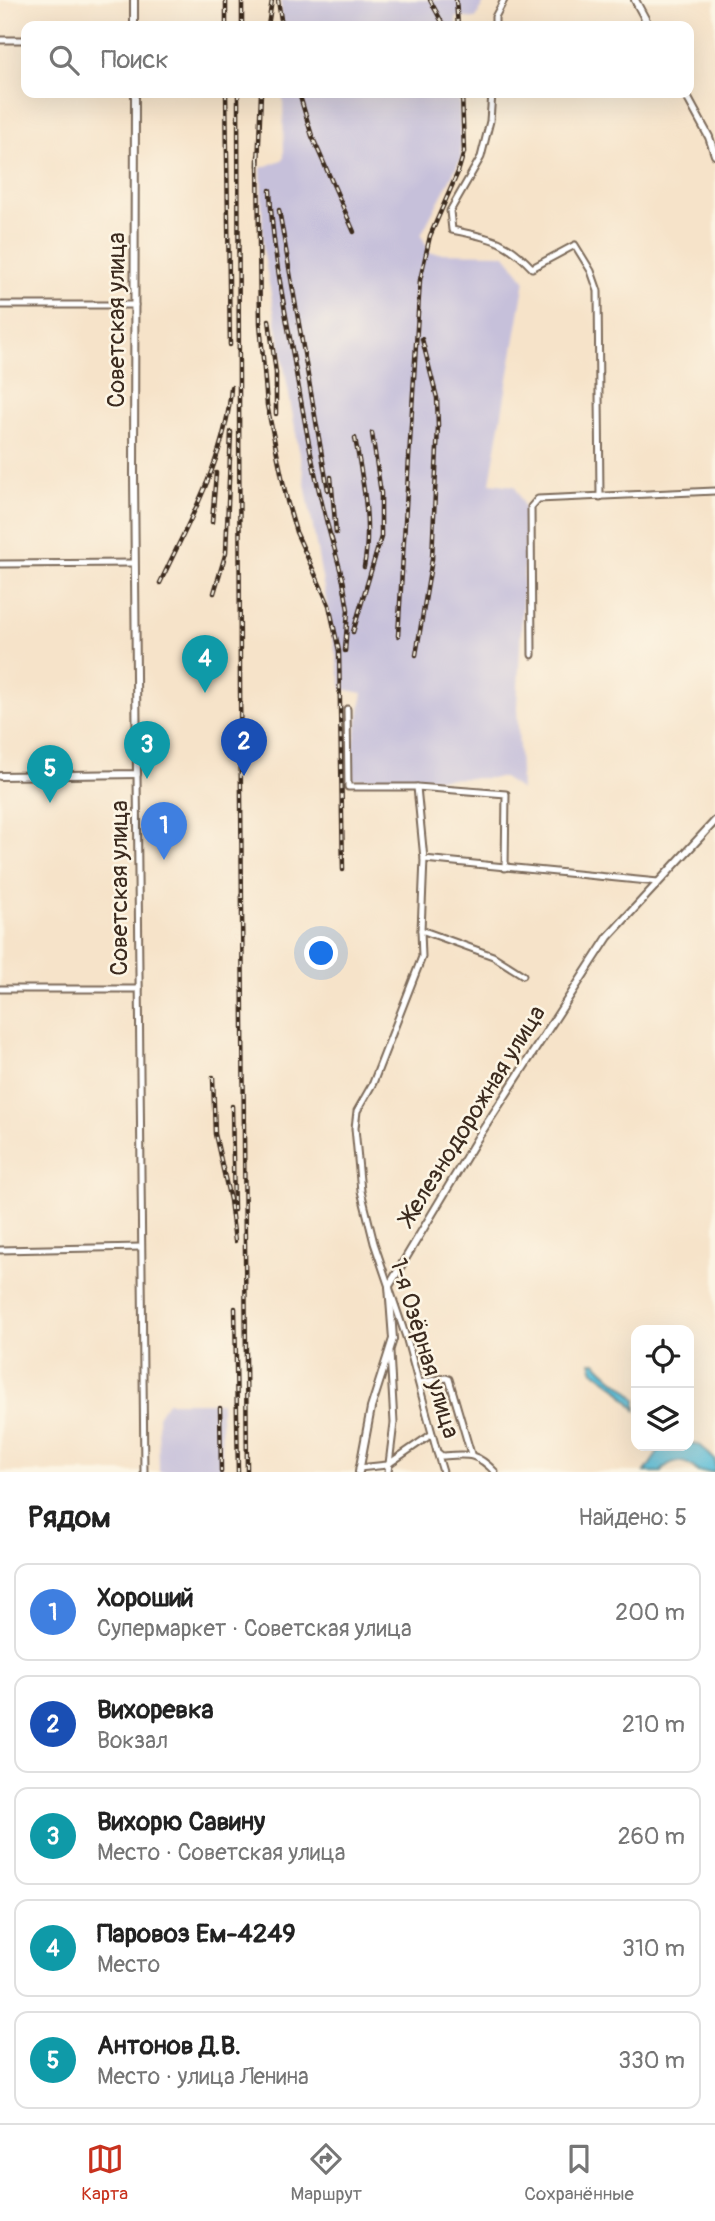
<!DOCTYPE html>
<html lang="ru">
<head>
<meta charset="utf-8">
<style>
  :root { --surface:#fff; --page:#f2f2f2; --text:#222; --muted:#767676; --line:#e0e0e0; --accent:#c8321e }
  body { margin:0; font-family:Pangolin,sans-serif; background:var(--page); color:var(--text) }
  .controls { position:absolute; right:21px; bottom:21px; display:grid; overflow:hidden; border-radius:14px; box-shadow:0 7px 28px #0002 }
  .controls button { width:63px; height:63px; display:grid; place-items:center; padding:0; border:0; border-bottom:2px solid var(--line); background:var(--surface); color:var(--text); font:35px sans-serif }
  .you { position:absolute; left:322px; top:954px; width:24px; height:24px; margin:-18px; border:5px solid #fff; border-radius:50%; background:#1a73e8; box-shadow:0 0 0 10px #1a73e833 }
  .badge { display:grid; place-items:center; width:46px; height:46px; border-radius:50%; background:var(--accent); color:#fff; font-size:23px; font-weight:700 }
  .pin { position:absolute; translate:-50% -58px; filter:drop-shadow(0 2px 4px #0008) }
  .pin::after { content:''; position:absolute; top:37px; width:24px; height:21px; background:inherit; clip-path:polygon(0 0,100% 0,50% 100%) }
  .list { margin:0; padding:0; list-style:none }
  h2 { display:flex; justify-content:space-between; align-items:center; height:91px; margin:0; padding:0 28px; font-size:30px }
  h2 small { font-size:23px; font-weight:400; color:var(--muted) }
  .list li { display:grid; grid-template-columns:46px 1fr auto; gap:21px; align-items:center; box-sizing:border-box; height:98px; margin:0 14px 14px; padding:0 14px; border:2px solid var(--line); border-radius:14px }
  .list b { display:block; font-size:26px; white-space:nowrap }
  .list p { margin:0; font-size:23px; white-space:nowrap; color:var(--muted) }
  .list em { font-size:23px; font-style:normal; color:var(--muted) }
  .icon { flex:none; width:38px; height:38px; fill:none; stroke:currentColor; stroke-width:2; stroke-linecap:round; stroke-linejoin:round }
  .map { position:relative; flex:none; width:715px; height:1472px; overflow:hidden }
  .search { position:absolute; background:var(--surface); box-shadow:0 7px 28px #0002; left:21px; right:21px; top:21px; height:77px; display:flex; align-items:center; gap:18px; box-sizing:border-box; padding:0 24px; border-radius:14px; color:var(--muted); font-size:26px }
  .sheet { height:651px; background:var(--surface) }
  nav { display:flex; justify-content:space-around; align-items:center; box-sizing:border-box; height:98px; border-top:2px solid var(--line); background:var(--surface); font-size:19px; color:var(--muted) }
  nav a { display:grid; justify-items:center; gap:4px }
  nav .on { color:var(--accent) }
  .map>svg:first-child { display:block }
</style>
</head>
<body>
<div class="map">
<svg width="715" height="1472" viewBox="0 0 715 1472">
  <rect width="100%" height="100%" fill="#fcf5e5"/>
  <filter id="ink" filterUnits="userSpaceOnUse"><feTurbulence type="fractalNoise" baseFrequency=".0143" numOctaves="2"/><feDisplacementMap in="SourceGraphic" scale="14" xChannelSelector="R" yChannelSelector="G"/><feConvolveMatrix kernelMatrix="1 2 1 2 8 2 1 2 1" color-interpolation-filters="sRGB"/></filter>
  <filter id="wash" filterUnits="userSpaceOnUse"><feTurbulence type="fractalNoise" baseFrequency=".00686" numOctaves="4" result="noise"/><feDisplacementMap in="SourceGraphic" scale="28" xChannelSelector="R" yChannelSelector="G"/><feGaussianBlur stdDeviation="1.57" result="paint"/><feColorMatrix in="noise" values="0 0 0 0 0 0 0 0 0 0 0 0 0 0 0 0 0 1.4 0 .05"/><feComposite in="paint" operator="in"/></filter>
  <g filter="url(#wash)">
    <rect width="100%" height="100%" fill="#f6e3c9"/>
    <g fill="#c6c0da">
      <polygon points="281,0 485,0 476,19 456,17 456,26 281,26"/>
      <polygon points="283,93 459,93 461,158 421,235 430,253 504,254 525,280 490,483 515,486 527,514 517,707 521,790 503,778 347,779 363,693 342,689 263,250 261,168 284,159"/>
      <polygon points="167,1402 221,1402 222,1472 159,1472 158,1416"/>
    </g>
    <g fill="#59bcd7" stroke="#4a737a" stroke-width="2">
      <path d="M591,1362H596C604,1374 625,1386 636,1399V1410L615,1386L594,1371Z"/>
      <path d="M689,1443L700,1445L715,1460V1472H698C688,1460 671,1457 661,1472H645L661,1448L660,1446H689Z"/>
    </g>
  </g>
  <g filter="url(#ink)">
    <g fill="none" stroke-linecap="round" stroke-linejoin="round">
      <g stroke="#7c6b5a" stroke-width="9">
        <g id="minor">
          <polyline points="495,26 495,17 504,0"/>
          <polyline points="0,40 26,40"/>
          <path d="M492,93L490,121L481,157L450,211L452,230C490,238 505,239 532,268L575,245L591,271L598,291L600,497"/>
          <polyline points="0,305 135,305"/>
          <polyline points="0,564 134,563"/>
          <polyline points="532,655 531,507 538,499 715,491"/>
          <polyline points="347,709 348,787 417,787 506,794 505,868"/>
          <polyline points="137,774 144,1472"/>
          <path d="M417,787L424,859L421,930L422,957L373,1083L357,1111L355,1128L361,1191L374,1243L407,1340L437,1452L442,1456C468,1454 476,1452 495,1472"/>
          <polyline points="424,859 658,882"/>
          <polyline points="421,930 493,956 523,975"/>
          <polyline points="0,989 139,989"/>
          <polyline points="0,1250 141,1247"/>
          <polyline points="419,1383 446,1378 449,1379 471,1454"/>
          <polyline points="437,1452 443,1472"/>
          <polyline points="359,1468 387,1465 432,1434"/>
          <polyline points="388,1472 394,1423 390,1352"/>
        </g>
      </g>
      <g stroke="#7c6b5a" stroke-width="10">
        <g id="tertiary">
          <polyline points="134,0 134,26"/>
          <polyline points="635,0 649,26"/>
          <polyline points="685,93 709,137 715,155"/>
          <polyline points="0,776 137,774 134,476 135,93"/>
          <polyline points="359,1472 371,1408 393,1339 389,1286 477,1139 608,937 715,821"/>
        </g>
      </g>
      <use href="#minor" stroke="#fff" stroke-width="5"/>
      <use href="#tertiary" stroke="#fff" stroke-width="6"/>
      <g stroke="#3b2a1e" stroke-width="4.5">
        <g id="rail">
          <polyline points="226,0 226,26"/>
          <polyline points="242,0 242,26"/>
          <polyline points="278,0 282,26"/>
          <polyline points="430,0 444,26"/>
          <polyline points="456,0 458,26"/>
          <polyline points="268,26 272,0"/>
          <polyline points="226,93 230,345"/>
          <polyline points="238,93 240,686 247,1472"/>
          <polyline points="299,93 312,136 354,232"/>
          <polyline points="258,156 260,323 267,405 287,501 296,532 329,605 339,651 343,870"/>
          <polyline points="258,166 261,93"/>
          <path d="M270,190C272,246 283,300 293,355C304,419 315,483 333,545"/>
          <polyline points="279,210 328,490"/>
          <polyline points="269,320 276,373 276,414"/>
          <path d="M355,438C363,481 372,524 364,567"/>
          <polyline points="331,477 336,533"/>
          <polyline points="212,522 216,473"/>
          <polyline points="331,536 344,584"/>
          <polyline points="342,575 348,610 345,651"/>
          <path d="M160,583C189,521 227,456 231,387"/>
          <polyline points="214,593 226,552 231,432"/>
          <polyline points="353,632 381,537 381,493 372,433"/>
          <polyline points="398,636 420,280 430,236 458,172 464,152 462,93"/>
          <polyline points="416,655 432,559 438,426 437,398 422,339"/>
          <polyline points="213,1077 215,1134 230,1200 235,1241"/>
          <polyline points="232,1106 234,1210"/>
          <polyline points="235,1308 238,1472"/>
          <polyline points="220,1408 221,1472"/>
        </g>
      </g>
      <use href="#rail" stroke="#fcf5e5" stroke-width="2" stroke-dasharray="5" stroke-linecap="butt"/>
    </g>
  </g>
  <g text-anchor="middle" stroke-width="5" stroke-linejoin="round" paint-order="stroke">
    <g font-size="24" fill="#3b2a1e" stroke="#fcf5e5">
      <text transform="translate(116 320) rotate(-90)" y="8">Советская улица</text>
      <text transform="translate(119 888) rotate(-90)" y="8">Советская улица</text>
      <text transform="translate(472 1115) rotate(-58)" y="8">Железнодорожная улица</text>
      <text transform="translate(425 1348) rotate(73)" y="8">1-я Озёрная улица</text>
    </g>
  </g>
</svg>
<div class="controls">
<button><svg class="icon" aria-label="locate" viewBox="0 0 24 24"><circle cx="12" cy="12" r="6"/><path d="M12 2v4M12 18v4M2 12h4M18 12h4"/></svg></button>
<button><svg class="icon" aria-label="layers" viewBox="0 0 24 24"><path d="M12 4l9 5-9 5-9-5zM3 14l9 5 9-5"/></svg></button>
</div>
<div class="you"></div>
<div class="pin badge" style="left:164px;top:860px;background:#3f7fe0">1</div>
<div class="pin badge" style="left:244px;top:776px;background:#1a4fb4">2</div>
<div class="pin badge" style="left:147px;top:779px;background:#0f9aa8">3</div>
<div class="pin badge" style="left:205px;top:693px;background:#0f9aa8">4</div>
<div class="pin badge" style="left:50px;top:803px;background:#0f9aa8">5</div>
<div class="search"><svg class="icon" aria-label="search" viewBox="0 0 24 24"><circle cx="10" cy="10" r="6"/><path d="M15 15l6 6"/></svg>Поиск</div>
</div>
<section class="sheet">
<h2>Рядом<small>Найдено: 5</small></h2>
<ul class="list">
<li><span class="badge" style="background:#3f7fe0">1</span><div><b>Хороший</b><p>Супермаркет · Советская улица</p></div><em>200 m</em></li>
<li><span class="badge" style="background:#1a4fb4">2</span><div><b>Вихоревка</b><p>Вокзал</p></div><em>210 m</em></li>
<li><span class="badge" style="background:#0f9aa8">3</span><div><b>Вихорю Савину</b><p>Место · Советская улица</p></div><em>260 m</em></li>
<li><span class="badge" style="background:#0f9aa8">4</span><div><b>Паровоз Ем-4249</b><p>Место</p></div><em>310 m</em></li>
<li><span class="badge" style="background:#0f9aa8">5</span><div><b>Антонов Д.В.</b><p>Место · улица Ленина</p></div><em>330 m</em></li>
</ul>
</section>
<nav>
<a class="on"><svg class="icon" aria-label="map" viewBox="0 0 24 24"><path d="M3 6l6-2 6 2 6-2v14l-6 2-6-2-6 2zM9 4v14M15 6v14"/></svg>Карта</a>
<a><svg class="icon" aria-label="directions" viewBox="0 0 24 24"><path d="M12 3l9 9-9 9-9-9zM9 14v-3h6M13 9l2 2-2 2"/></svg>Маршрут</a>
<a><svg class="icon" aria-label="saved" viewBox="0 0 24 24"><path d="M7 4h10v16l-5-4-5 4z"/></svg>Сохранённые</a>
</nav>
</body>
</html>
